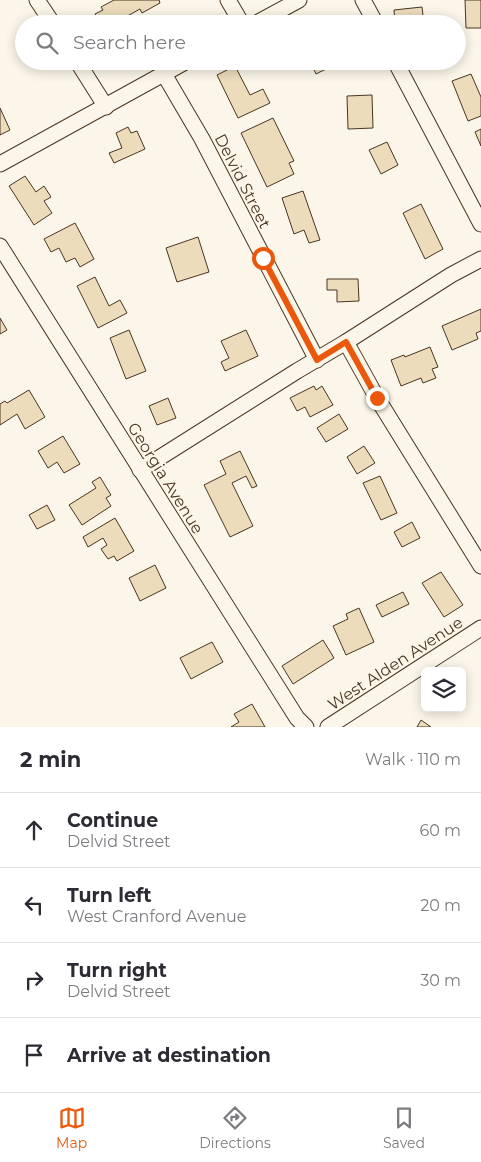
<!DOCTYPE html>
<html lang="en">
<head>
<meta charset="utf-8">
<style>
  :root { --surface:#fff; --page:#f7f7f7; --text:#2b2b33; --muted:#7c7c81; --line:#e1e1e2; --accent:#ea580c }
  body { margin:0; font-family:Montserrat,sans-serif; background:var(--page); color:var(--text) }
  .controls { position:absolute; right:15px; bottom:15px; display:grid; overflow:hidden; border-radius:8px; box-shadow:0 2px 12px #0003 }
  .controls button { width:45px; height:45px; display:grid; place-items:center; padding:0; border:0; border-bottom:1px solid var(--line); background:var(--surface); color:var(--text); font:25px sans-serif }
  .stop { position:absolute; width:15px; height:15px; margin:-11px; border:4px solid #ea580c; border-radius:50%; background:#fff }
  .stop.end { background:#ea580c; border-color:#fff; box-shadow:0 1px 5px #0008 }
  .list { margin:0; padding:0; list-style:none }
  h2 { display:flex; justify-content:space-between; align-items:center; height:65px; margin:0; padding:0 20px; font-size:21px }
  h2 small { font-size:16px; font-weight:400; color:var(--muted) }
  .list li { display:grid; grid-template-columns:32px 1fr auto; gap:15px; align-items:center; box-sizing:border-box; height:75px; padding:0 20px; border-top:1px solid var(--line) }
  .list b { display:block; font-size:19px; white-space:nowrap }
  .list p { margin:0; font-size:16px; white-space:nowrap; color:var(--muted) }
  .list em { font-size:16px; font-style:normal; color:var(--muted) }
  .icon { flex:none; width:28px; height:28px; fill:none; stroke:currentColor; stroke-width:2; stroke-linecap:round; stroke-linejoin:round }
  .map { position:relative; flex:none; width:481px; height:727px; overflow:hidden }
  .search { position:absolute; background:var(--surface); box-shadow:0 2px 12px #0003; left:15px; right:15px; top:15px; height:55px; display:flex; align-items:center; gap:12px; box-sizing:border-box; padding:0 18px; border-radius:28px; color:var(--muted); font-size:19px }
  .sheet { height:365px; background:var(--surface) }
  nav { display:flex; justify-content:space-around; align-items:center; box-sizing:border-box; height:70px; border-top:1px solid var(--line); background:var(--surface); font-size:14px; color:var(--muted) }
  nav a { display:grid; justify-items:center; gap:2px }
  nav .on { color:var(--accent) }
  .map>svg:first-child { display:block }
</style>
</head>
<body>
<div class="map">
<svg width="481" height="727" viewBox="0 0 481 727">
  <rect width="100%" height="100%" fill="#fbf6e9"/>
  <g fill="#ecdcbc" stroke="#4a3520">
    <polygon points="114,0 159,0 160,3 142,13 140,9 113,24 100,24 95,14 103,10 101,7"/>
    <polygon points="465,0 481,0 481,28 466,28"/>
    <polygon points="422,7 424,24 395,24 394,10"/>
    <polygon points="310,61 340,61 340,62 316,74"/>
    <polygon points="235,66 250,95 263,89 270,103 238,118 217,75"/>
    <polygon points="471,74 481,97 481,116 468,121 452,81"/>
    <polygon points="372,95 373,128 348,129 347,96"/>
    <polygon points="0,108 10,130 0,135"/>
    <polygon points="273,118 294,161 289,163 294,174 267,187 241,133"/>
    <polygon points="128,127 131,133 137,131 145,149 114,163 109,153 122,148 116,133"/>
    <polygon points="481,129 481,146 475,132"/>
    <polygon points="387,142 398,165 381,174 369,150"/>
    <polygon points="25,176 36,192 44,186 51,197 44,201 52,213 34,225 9,186"/>
    <polygon points="303,191 320,240 309,243 304,230 294,234 282,198"/>
    <polygon points="421,204 443,249 425,259 403,213"/>
    <polygon points="75,223 94,259 80,267 75,258 66,262 59,248 51,252 44,239"/>
    <polygon points="198,237 209,272 177,282 166,248"/>
    <polygon points="95,277 109,306 120,300 127,313 98,328 77,286"/>
    <polygon points="327,279 358,279 359,301 337,302 337,290 327,290"/>
    <polygon points="481,309 481,331 476,333 478,339 452,350 442,326"/>
    <polygon points="0,318 7,330 0,334"/>
    <polygon points="129,330 146,371 126,379 110,338"/>
    <polygon points="246,330 258,356 225,371 221,362 229,358 221,341"/>
    <polygon points="430,347 438,367 432,369 436,378 423,383 421,378 401,386 391,360 404,355 405,357"/>
    <polygon points="314,386 316,390 322,386 333,405 310,417 305,407 297,411 290,398"/>
    <polygon points="29,390 45,417 25,429 17,414 0,425 0,404 5,401 7,403"/>
    <polygon points="168,398 176,418 157,425 149,406"/>
    <polygon points="339,414 348,429 326,442 317,428"/>
    <polygon points="63,436 80,464 64,473 57,462 48,468 38,451"/>
    <polygon points="364,446 375,463 357,474 347,457"/>
    <polygon points="240,451 257,486 252,488 246,476 232,483 253,526 230,537 204,485 226,474 220,461"/>
    <polygon points="380,476 397,513 381,520 363,483"/>
    <polygon points="100,477 111,495 106,498 111,506 82,525 69,505 96,488 92,482"/>
    <polygon points="47,505 55,520 37,529 29,515"/>
    <polygon points="115,518 134,551 117,561 114,556 108,559 101,549 107,545 103,538 88,547 83,537"/>
    <polygon points="412,522 420,538 402,547 394,532"/>
    <polygon points="155,565 166,588 140,601 129,578"/>
    <polygon points="441,572 463,605 444,617 422,583"/>
    <polygon points="403,592 409,604 382,617 376,605"/>
    <polygon points="359,608 374,642 346,655 333,626 348,619 346,614"/>
    <polygon points="323,640 334,658 293,684 282,666"/>
    <polygon points="212,642 223,662 191,679 180,658"/>
    <polygon points="252,704 265,727 231,727 239,722 234,714"/>
    <polygon points="421,720 431,727 417,727"/>
  </g>
  <g fill="none" stroke-linecap="round" stroke-linejoin="round">
    <g stroke="#4a3520" stroke-width="17">
      <g id="minor">
        <polyline points="37,0 53,24"/>
        <polyline points="228,0 242,24"/>
        <polyline points="363,0 376,24"/>
        <polyline points="255,24 299,0"/>
        <polyline points="77,61 106,107"/>
        <polyline points="395,61 481,224"/>
        <polyline points="164,74 202,139 317,360"/>
        <polyline points="0,164 187,61"/>
        <polyline points="0,246 297,718 306,727"/>
        <polyline points="346,342 377,398 481,566"/>
        <polyline points="140,470 297,371 346,342 451,275 481,259"/>
        <polyline points="328,727 481,628"/>
      </g>
    </g>
    <use href="#minor" stroke="#fbf6e9" stroke-width="15"/>
  </g>
  <g fill="none" stroke-linecap="round" stroke-linejoin="round">
    <polyline stroke="#ea580c" stroke-width="6" points="263,258 317,360 346,342 377,398"/>
  </g>
  <g text-anchor="middle" stroke-width="4" stroke-linejoin="round" paint-order="stroke">
    <g font-size="16" fill="#4a3520" stroke="#fbf6e9">
      <text transform="translate(243 181) rotate(63)" y="6">Delvid Street</text>
      <text transform="translate(166 478) rotate(58)" y="6">Georgia Avenue</text>
      <text transform="translate(395 663) rotate(-33)" y="6">West Alden Avenue</text>
    </g>
  </g>
</svg>
<div class="controls">
<button><svg class="icon" aria-label="layers" viewBox="0 0 24 24"><path d="M12 4l9 5-9 5-9-5zM3 14l9 5 9-5"/></svg></button>
</div>
<div class="stop" style="left:263px;top:258px"></div>
<div class="stop end" style="left:377px;top:398px"></div>
<div class="search"><svg class="icon" aria-label="search" viewBox="0 0 24 24"><circle cx="10" cy="10" r="6"/><path d="M15 15l6 6"/></svg>Search here</div>
</div>
<section class="sheet">
<h2>2 min<small>Walk · 110 m</small></h2>
<ul class="list">
<li><svg class="icon" aria-label="ahead" viewBox="0 0 24 24"><path d="M12 20V5M6 11l6-6 6 6"/></svg><div><b>Continue</b><p>Delvid Street</p></div><em>60 m</em></li>
<li><svg class="icon" aria-label="left" viewBox="0 0 24 24"><path d="M17 20v-9H6M10 6l-5 5 5 5"/></svg><div><b>Turn left</b><p>West Cranford Avenue</p></div><em>20 m</em></li>
<li><svg class="icon" aria-label="right" viewBox="0 0 24 24"><path d="M7 20v-9h11M14 6l5 5-5 5"/></svg><div><b>Turn right</b><p>Delvid Street</p></div><em>30 m</em></li>
<li><svg class="icon" aria-label="arrive" viewBox="0 0 24 24"><path d="M6 21V4h12l-3 4 3 4H6"/></svg><div><b>Arrive at destination</b></div></li>
</ul>
</section>
<nav>
<a class="on"><svg class="icon" aria-label="map" viewBox="0 0 24 24"><path d="M3 6l6-2 6 2 6-2v14l-6 2-6-2-6 2zM9 4v14M15 6v14"/></svg>Map</a>
<a><svg class="icon" aria-label="directions" viewBox="0 0 24 24"><path d="M12 3l9 9-9 9-9-9zM9 14v-3h6M13 9l2 2-2 2"/></svg>Directions</a>
<a><svg class="icon" aria-label="saved" viewBox="0 0 24 24"><path d="M7 4h10v16l-5-4-5 4z"/></svg>Saved</a>
</nav>
</body>
</html>
